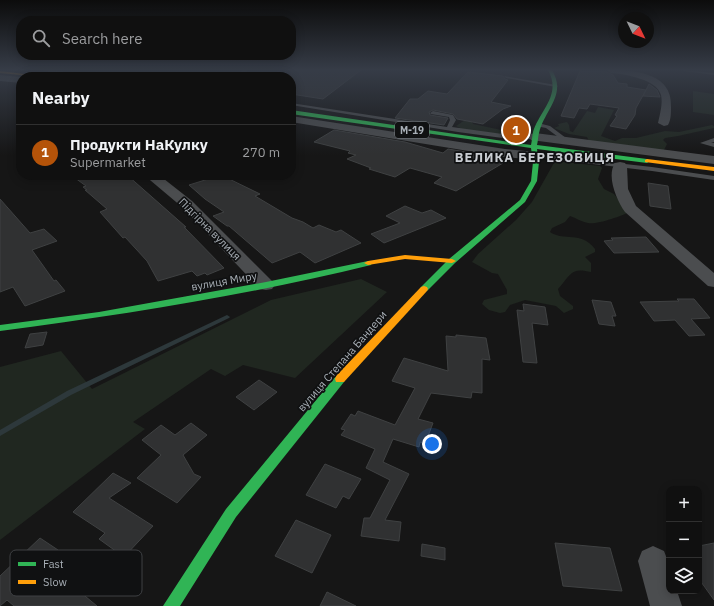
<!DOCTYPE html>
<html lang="en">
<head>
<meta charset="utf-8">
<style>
  :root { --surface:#101010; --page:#191919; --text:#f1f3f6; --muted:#9c9d9f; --line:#303030; --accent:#b45309 }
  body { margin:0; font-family:"IBM Plex Sans",sans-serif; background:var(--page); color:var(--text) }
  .controls { position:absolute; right:12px; bottom:12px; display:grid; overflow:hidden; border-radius:8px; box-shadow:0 2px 10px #0003 }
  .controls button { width:36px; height:36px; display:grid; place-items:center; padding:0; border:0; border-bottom:1px solid var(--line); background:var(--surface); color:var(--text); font:20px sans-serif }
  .compass { position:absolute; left:618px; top:12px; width:36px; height:36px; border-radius:50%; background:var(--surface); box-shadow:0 2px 10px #0003; rotate:133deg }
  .you { position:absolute; left:432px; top:444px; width:14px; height:14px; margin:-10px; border:3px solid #fff; border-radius:50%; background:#1a73e8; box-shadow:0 0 0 6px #1a73e833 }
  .badge { display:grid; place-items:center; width:26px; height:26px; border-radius:50%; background:var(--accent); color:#fff; font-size:13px; font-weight:700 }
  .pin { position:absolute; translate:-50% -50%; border:2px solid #fff; box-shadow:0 1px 4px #0006 }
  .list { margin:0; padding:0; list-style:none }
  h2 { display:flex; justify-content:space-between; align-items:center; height:52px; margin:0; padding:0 16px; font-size:17px }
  h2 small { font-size:13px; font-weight:400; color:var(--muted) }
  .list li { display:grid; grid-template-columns:26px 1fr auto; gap:12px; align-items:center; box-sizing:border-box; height:56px; padding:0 16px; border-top:1px solid var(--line) }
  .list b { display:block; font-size:15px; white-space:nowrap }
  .list p { margin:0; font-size:13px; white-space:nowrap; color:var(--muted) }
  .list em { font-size:13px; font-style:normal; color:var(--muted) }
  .icon { flex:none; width:22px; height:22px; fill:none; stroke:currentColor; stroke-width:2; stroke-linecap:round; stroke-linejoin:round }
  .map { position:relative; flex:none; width:714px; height:606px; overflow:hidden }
  .search { position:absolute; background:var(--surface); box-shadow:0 2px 10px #0003; left:16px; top:16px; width:280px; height:44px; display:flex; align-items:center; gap:10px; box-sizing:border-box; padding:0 14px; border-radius:16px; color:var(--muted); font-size:15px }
  .panel { position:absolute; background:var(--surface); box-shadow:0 2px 10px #0003; left:16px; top:72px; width:280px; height:108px; border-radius:16px }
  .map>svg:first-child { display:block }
</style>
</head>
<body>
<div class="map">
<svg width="714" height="606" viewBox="0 0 714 606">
  <rect width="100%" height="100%" fill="#161616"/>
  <g fill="#202720">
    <polygon points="693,91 714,94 714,115 693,112"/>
    <polygon points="598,107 614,110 601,136 615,141 622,138 636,138 665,131 679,132 712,125 714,126 714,128 678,136 665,138 663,140 667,144 663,152 591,145 587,137 569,134 554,128 559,126 558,124 567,122 569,125 570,131 575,133 573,132 587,111 595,113"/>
    <path d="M476,119L472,122L473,124L506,131L523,125L530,127C528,134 523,135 517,136L464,130L456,126L465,120Z"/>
    <path d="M555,161L600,166L602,168L598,179L604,189L614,194L629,212C622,216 596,225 588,223C582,222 576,218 570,216L565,222L552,228L550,232C565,242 580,230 595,249V252L585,257L591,263V272C571,267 571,274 558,289L560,296L573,306V309L564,313L556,306L525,300L510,305L505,312L500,313L489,310L482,304L484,300L507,294V290L498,274L492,273L472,262L478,254L516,220L532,202Z"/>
    <polygon points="361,279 387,292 295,378 243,365 225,376 211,369 133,422 145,429 0,540 0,367 61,351 92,389 271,300"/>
  </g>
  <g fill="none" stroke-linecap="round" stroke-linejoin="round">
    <polygon fill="#2d383b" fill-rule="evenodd" points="227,315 230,317 229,318 71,395 0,436 0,430 67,391"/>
  </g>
  <g fill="#303132" stroke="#3f4142">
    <polygon points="291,70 361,70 323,99 291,94"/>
    <polygon points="580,71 607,72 613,75 618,83 627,84 627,87 646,90 636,108 635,115 626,129 610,126 617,116 615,115 619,108 590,104 587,109 579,108 574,118 561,116"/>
    <polygon points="468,72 503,76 505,79 508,80 491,102 511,106 503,109 483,124 457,119 453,114 433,110 429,112 430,115 448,118 444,125 395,118 410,99 418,99 428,91 447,94"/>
    <polygon points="649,84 657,90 660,97 643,96"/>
    <polygon points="334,130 405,142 443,153 448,149 466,152 503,163 456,191 434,183 442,177 410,168 395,177 369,169 371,168 347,159 356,155 348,153 350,151 314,142"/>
    <polygon points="71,175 127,175 186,227 184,227 224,268 207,275 205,273 197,276 192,271 158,281 147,261 125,237 123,238 100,212 107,209 85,190 87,190 83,187 86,186"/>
    <polygon points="221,175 260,194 255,196 292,218 303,222 313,228 319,225 336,232 341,230 361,243 315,263 300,252 272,263 229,226 227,226 213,216 224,212 205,199 189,185"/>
    <polygon points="648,183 668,186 671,209 650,206"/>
    <polygon points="0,199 30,233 44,229 57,241 32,250 54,281 56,280 65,291 25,306 13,287 0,292"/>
    <polygon points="405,206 422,213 431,210 446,218 384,243 371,234 400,223 386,216"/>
    <polygon points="646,237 659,252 614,253 604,241 613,240 611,238"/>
    <polygon points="677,299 694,299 710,318 691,319 705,335 689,336 675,320 654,321 640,302 679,301"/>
    <polygon points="592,300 611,302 616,316 612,316 615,326 599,324"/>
    <polygon points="523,304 545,307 548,325 532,323 537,363 523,362 517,310 524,311"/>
    <polygon points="47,332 43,345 25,348 30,334"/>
    <polygon points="456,335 486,338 490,360 482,359 482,393 472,392 471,398 431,393 418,419 433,423 425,444 420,442 419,447 393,439 383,462 409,474 385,520 401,522 399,541 361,536 364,518 370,518 390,480 366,468 375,449 341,435 345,430 341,429 351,414 355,416 358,411 395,425 415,388 392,381 404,358 448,371 446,336 456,337"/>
    <polygon points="259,380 277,392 254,410 236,397"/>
    <polygon points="191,423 207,435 183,455 194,474 201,477 177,503 137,478 161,455 142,440 161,425 175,435"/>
    <polygon points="325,464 361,479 349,499 343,496 336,508 306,495"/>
    <polygon points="113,473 131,483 109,498 153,526 124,557 99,539 105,533 73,512"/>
    <polygon points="296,520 331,535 312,573 275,556"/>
    <polygon points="40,538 58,550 36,571 58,591 68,582 97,606 14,606 7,600 0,606 0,576"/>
    <polygon points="555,543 610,548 622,591 563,586"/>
    <polygon points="714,543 714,600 699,579 699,546"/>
    <polygon points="422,544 445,548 445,560 421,556"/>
    <polygon points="327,592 356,606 320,606"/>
  </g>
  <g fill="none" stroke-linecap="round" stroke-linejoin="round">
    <g fill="#4b4d4f" fill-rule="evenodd">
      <polygon points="40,70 53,70 95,77 84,77"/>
      <polygon points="243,70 248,70 240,77 235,77"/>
      <polygon points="682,70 714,73 714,75 684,71"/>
      <polygon points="504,76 556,85 558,86 556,87 506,78"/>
      <polygon points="291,103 447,127 450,120 449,117 431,114 430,113 433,111 453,115 456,120 452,127 510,135 535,135 538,137 535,139 510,139 458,132 291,105"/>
      <polygon points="538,123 550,126 570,141 565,142 546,128 536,126 536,124"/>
      <polygon points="714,138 714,142 711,143 714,143 714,147 700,143"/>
      <polygon points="535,154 652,167 714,176 714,180 652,171 533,157 533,155"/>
    </g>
    <g fill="#4b4d4f" fill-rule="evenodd">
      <path d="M607,70C633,70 673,72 671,107C671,113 671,120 668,125L664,126L658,123C660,114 663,103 661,95C657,79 624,74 611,73Z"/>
      <polygon points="0,75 21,77 21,83 0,81"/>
      <polygon points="291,116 505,149 535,152 539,153 541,156 539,159 535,160 505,157 291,122"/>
      <polygon points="535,133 714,156 714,164 531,140 529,137 531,134"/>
      <path d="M620,162L625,163L627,166L628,189L636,206L714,273V287L708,286L625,212C617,201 606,176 615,163Z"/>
      <polygon points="144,175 159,175 192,201 272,281 275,285 272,289 266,290 260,289 182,207"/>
      <polygon points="653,546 664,551 669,564 669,591 677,591 682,606 650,606 638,561 642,551"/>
    </g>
    <g fill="#30b455" fill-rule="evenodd">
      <path d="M548,70H552C567,95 545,109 539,133C538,137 538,141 537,145L647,159L650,161L647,163L537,149L539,162L537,181L525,202L455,263L427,291H421L420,289L421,287L449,259L520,200L531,181L533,162L531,148L291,114V110L531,145C532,141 532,136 533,132C540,110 562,95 548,70Z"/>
      <path d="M368,261H371L372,263L371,265C249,295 124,315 0,331V325L99,312L266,282Z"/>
      <polygon points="340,375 344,376 345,379 344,382 236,517 180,606 163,606 226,509 336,376"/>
    </g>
    <g fill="#ff9f0a" fill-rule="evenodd">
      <polygon points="0,71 41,76 43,77 0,73"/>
      <polygon points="647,159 714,167 714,171 645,162 645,160"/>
      <polygon points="405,255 452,259 456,261 452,263 405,259 368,265 364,263 368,261"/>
      <polygon points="424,286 427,287 428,289 427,291 344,382 336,382 335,379 336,376 421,287"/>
    </g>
  </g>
  <linearGradient id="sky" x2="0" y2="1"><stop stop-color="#0c0c0c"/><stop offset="0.45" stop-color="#363c47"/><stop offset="1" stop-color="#363c47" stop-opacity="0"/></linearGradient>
  <rect width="714" height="155" fill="url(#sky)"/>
  <g text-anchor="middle" stroke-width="3.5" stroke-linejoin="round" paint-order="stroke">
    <rect fill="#101112" stroke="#7a8085" stroke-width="1" x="395" y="122" width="34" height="16" rx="3"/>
    <g font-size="10" font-weight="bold" fill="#a8afb6">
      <text x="412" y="134">М-19</text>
    </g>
    <g font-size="11" fill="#a8afb6" stroke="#101112">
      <text transform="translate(210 229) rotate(45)" y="4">Підгірна вулиця</text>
      <text transform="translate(224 281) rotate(-10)" y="4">вулиця Миру</text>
      <text transform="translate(342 361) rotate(-49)" y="4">вулиця Степана Бандери</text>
    </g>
    <g font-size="13" font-weight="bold" letter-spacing="1" fill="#c9cdd2" stroke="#101112">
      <text x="535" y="162">ВЕЛИКА БЕРЕЗОВИЦЯ</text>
    </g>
  </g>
  <rect x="10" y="550" width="132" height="46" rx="6" fill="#101112" stroke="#3e4043" stroke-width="1"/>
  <rect x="18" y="562" width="18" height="4" fill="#30b455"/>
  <rect x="18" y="580" width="18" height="4" fill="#ff9f0a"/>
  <g font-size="11" fill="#a8afb6">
    <text x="43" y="568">Fast</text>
    <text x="43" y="586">Slow</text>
  </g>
</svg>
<div class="controls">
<button>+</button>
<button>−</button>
<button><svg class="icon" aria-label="layers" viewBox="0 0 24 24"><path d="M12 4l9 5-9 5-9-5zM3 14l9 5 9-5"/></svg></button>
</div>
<svg class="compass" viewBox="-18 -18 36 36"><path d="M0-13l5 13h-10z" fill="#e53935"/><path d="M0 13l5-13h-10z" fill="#9c9d9f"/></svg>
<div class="you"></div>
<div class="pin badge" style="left:516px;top:130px">1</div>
<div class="search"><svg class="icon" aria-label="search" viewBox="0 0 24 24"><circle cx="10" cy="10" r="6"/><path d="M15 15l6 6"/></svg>Search here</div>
<section class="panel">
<h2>Nearby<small></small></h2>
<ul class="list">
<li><span class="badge">1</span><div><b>Продукти НаКулку</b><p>Supermarket</p></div><em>270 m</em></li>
</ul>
</section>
</div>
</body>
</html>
